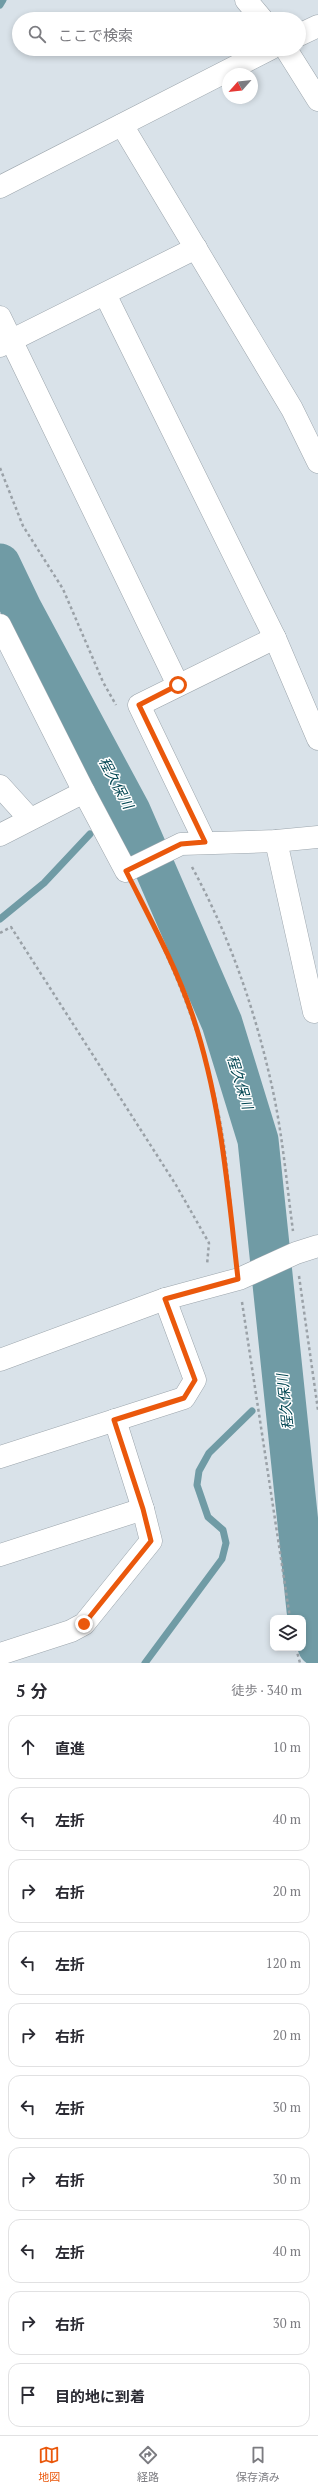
<!DOCTYPE html>
<html lang="ja">
<head>
<meta charset="utf-8">
<style>
  :root { --surface:#fff; --page:#f7f7f7; --text:#2b2b33; --muted:#7c7c81; --line:#e1e1e2; --accent:#ea580c }
  body { margin:0; font-family:"PT Serif","Noto Sans JP",serif; background:var(--page); color:var(--text) }
  .controls { position:absolute; right:12px; bottom:12px; display:grid; overflow:hidden; border-radius:8px; box-shadow:0 2px 6px #0003 }
  .controls button { width:36px; height:36px; display:grid; place-items:center; padding:0; border:0; border-bottom:1px solid var(--line); background:var(--surface); color:var(--text); font:20px sans-serif }
  .compass { position:absolute; left:222px; top:68px; width:36px; height:36px; border-radius:50%; background:var(--surface); box-shadow:0 2px 6px #0003; rotate:243deg }
  .stop { position:absolute; width:12px; height:12px; margin:-9px; border:3px solid #ea580c; border-radius:50%; background:#fff }
  .stop.end { background:#ea580c; border-color:#fff; box-shadow:0 1px 4px #0008 }
  .list { margin:0; padding:0; list-style:none }
  h2 { display:flex; justify-content:space-between; align-items:center; height:52px; margin:0; padding:0 16px; font-size:17px }
  h2 small { font-size:13px; font-weight:400; color:var(--muted) }
  .list li { display:grid; grid-template-columns:26px 1fr auto; gap:12px; align-items:center; box-sizing:border-box; height:64px; margin:0 8px 8px; padding:0 8px; border:1px solid var(--line); border-radius:12px }
  .list b { display:block; font-size:15px; white-space:nowrap }
  .list em { font-size:13px; font-style:normal; color:var(--muted) }
  .icon { flex:none; width:22px; height:22px; fill:none; stroke:currentColor; stroke-width:2; stroke-linecap:round; stroke-linejoin:round }
  .map { position:relative; flex:none; width:318px; height:1663px; overflow:hidden }
  .search { position:absolute; background:var(--surface); box-shadow:0 2px 6px #0003; left:12px; right:12px; top:12px; height:44px; display:flex; align-items:center; gap:10px; box-sizing:border-box; padding:0 14px; border-radius:22px; color:var(--muted); font-size:15px }
  .sheet { height:772px; background:var(--surface) }
  nav { display:flex; justify-content:space-around; align-items:center; box-sizing:border-box; height:56px; border-top:1px solid var(--line); background:var(--surface); font-size:11px; color:var(--muted) }
  nav a { display:grid; justify-items:center; gap:2px }
  nav .on { color:var(--accent) }
  .map>svg:first-child { display:block }
</style>
</head>
<body>
<div class="map">
<svg width="318" height="1663" viewBox="0 0 318 1663">
  <rect width="100%" height="100%" fill="#d9e2e9"/>
  <g fill="none" stroke-linecap="round" stroke-linejoin="round">
    <g stroke="#709ba5" stroke-width="7">
      <polyline points="0,5 3,0"/>
      <polyline points="113,814 126,802"/>
      <polyline points="0,919 44,883 90,834"/>
      <polyline points="275,1417 285,1415"/>
      <polyline points="145,1663 222,1559 226,1543 223,1530 208,1517 197,1485 199,1471 209,1453 252,1411"/>
    </g>
    <polyline stroke="#709ba5" stroke-width="41" points="0,564 22,610 130,811 222,1023 258,1140 307,1610 318,1646"/>
    <g stroke="#9ca5ac" stroke-width="23">
      <g id="minor">
        <polyline points="246,0 262,19"/>
        <polyline points="299,35 318,26"/>
        <polyline points="286,49 318,100"/>
        <polyline points="122,125 292,409 318,462"/>
        <polyline points="0,187 270,49"/>
        <polyline points="105,294 275,638 318,739"/>
        <polyline points="0,317 178,685"/>
        <polyline points="0,346 196,248"/>
        <polyline points="0,625 84,792"/>
        <polyline points="0,786 29,818"/>
        <polyline points="0,835 84,792 126,871 181,844 276,841 318,837"/>
        <polyline points="276,841 314,1012"/>
        <polyline points="205,842 139,705 275,638"/>
        <polyline points="0,1360 165,1299 239,1279 296,1253 318,1246"/>
        <polyline points="0,1457 184,1398 195,1380 165,1299"/>
        <polyline points="0,1555 143,1509"/>
        <polyline points="0,1654 71,1631 84,1624 151,1541 143,1509 115,1420"/>
      </g>
    </g>
    <g stroke="#9aa1a7" stroke-width="2.5" stroke-dasharray="3 3" stroke-linecap="butt">
      <polyline points="0,468 23,526 63,589 103,682 116,705"/>
      <path d="M192,867C231,939 257,1015 274,1096C283,1140 287,1186 293,1231"/>
      <path d="M136,891C172,962 202,1033 218,1111C228,1158 230,1208 236,1255"/>
      <polyline points="0,933 11,927 176,1185 209,1243 207,1265"/>
      <polyline points="299,1276 318,1410"/>
      <polyline points="242,1302 290,1618"/>
      <polyline points="296,1648 300,1663"/>
    </g>
    <use href="#minor" stroke="#fff" stroke-width="22"/>
  </g>
  <g fill="none" stroke-linecap="round" stroke-linejoin="round">
    <path stroke="#ea580c" stroke-width="5" d="M84,1624L151,1541L143,1509L114,1420L184,1398L195,1380L165,1299L238,1279C228,1190 221,1100 192,1014C175,964 149,917 126,871L181,844L205,842L139,705L178,685"/>
  </g>
  <g text-anchor="middle" stroke-width="3" stroke-linejoin="round" paint-order="stroke">
    <g font-size="14" font-style="italic" fill="#004551" stroke="#fff">
      <text transform="translate(116 783) rotate(62)" y="5">程久保川</text>
      <text transform="translate(240 1082) rotate(73)" y="5">程久保川</text>
      <text transform="translate(285 1402) rotate(-96)" y="5">程久保川</text>
    </g>
  </g>
</svg>
<div class="controls">
<button><svg class="icon" aria-label="layers" viewBox="0 0 24 24"><path d="M12 4l9 5-9 5-9-5zM3 14l9 5 9-5"/></svg></button>
</div>
<svg class="compass" viewBox="-18 -18 36 36"><path d="M0-13l5 13h-10z" fill="#e53935"/><path d="M0 13l5-13h-10z" fill="#7c7c81"/></svg>
<div class="stop" style="left:178px;top:685px"></div>
<div class="stop end" style="left:84px;top:1624px"></div>
<div class="search"><svg class="icon" aria-label="search" viewBox="0 0 24 24"><circle cx="10" cy="10" r="6"/><path d="M15 15l6 6"/></svg>ここで検索</div>
</div>
<section class="sheet">
<h2>5 分<small>徒歩 · 340 m</small></h2>
<ul class="list">
<li><svg class="icon" aria-label="ahead" viewBox="0 0 24 24"><path d="M12 20V5M6 11l6-6 6 6"/></svg><div><b>直進</b></div><em>10 m</em></li>
<li><svg class="icon" aria-label="left" viewBox="0 0 24 24"><path d="M17 20v-9H6M10 6l-5 5 5 5"/></svg><div><b>左折</b></div><em>40 m</em></li>
<li><svg class="icon" aria-label="right" viewBox="0 0 24 24"><path d="M7 20v-9h11M14 6l5 5-5 5"/></svg><div><b>右折</b></div><em>20 m</em></li>
<li><svg class="icon" aria-label="left" viewBox="0 0 24 24"><path d="M17 20v-9H6M10 6l-5 5 5 5"/></svg><div><b>左折</b></div><em>120 m</em></li>
<li><svg class="icon" aria-label="right" viewBox="0 0 24 24"><path d="M7 20v-9h11M14 6l5 5-5 5"/></svg><div><b>右折</b></div><em>20 m</em></li>
<li><svg class="icon" aria-label="left" viewBox="0 0 24 24"><path d="M17 20v-9H6M10 6l-5 5 5 5"/></svg><div><b>左折</b></div><em>30 m</em></li>
<li><svg class="icon" aria-label="right" viewBox="0 0 24 24"><path d="M7 20v-9h11M14 6l5 5-5 5"/></svg><div><b>右折</b></div><em>30 m</em></li>
<li><svg class="icon" aria-label="left" viewBox="0 0 24 24"><path d="M17 20v-9H6M10 6l-5 5 5 5"/></svg><div><b>左折</b></div><em>40 m</em></li>
<li><svg class="icon" aria-label="right" viewBox="0 0 24 24"><path d="M7 20v-9h11M14 6l5 5-5 5"/></svg><div><b>右折</b></div><em>30 m</em></li>
<li><svg class="icon" aria-label="arrive" viewBox="0 0 24 24"><path d="M6 21V4h12l-3 4 3 4H6"/></svg><div><b>目的地に到着</b></div></li>
</ul>
</section>
<nav>
<a class="on"><svg class="icon" aria-label="map" viewBox="0 0 24 24"><path d="M3 6l6-2 6 2 6-2v14l-6 2-6-2-6 2zM9 4v14M15 6v14"/></svg>地図</a>
<a><svg class="icon" aria-label="directions" viewBox="0 0 24 24"><path d="M12 3l9 9-9 9-9-9zM9 14v-3h6M13 9l2 2-2 2"/></svg>経路</a>
<a><svg class="icon" aria-label="saved" viewBox="0 0 24 24"><path d="M7 4h10v16l-5-4-5 4z"/></svg>保存済み</a>
</nav>
</body>
</html>
